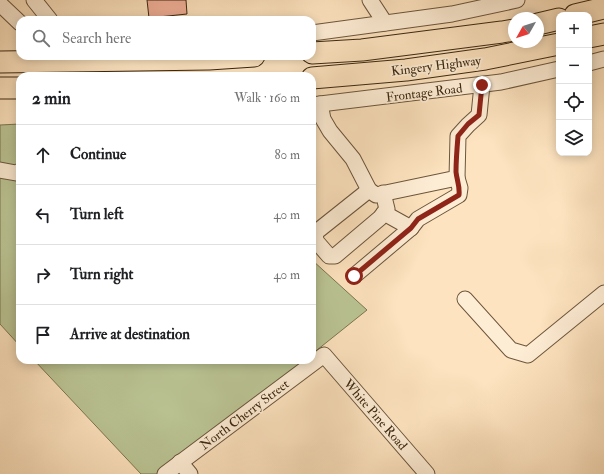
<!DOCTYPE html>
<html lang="en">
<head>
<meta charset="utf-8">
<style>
  :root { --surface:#fff; --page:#f6f6f6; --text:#202124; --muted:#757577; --line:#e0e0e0 }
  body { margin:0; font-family:"IM FELL Double Pica",serif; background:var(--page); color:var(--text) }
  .controls { position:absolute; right:12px; top:12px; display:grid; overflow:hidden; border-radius:8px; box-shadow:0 2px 10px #0003 }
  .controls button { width:36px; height:36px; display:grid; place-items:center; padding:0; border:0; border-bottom:1px solid var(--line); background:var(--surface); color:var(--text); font:20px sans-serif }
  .compass { position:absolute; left:508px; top:12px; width:36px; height:36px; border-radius:50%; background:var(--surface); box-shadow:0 2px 10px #0003; rotate:231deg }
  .stop { position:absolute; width:12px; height:12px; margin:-9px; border:3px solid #8f2418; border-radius:50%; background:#fff }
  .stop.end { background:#8f2418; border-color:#fff; box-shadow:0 1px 4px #0008 }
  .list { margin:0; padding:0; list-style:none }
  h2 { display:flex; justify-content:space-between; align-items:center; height:52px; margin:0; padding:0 16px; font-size:17px }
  h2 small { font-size:13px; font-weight:400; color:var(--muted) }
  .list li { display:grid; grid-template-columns:26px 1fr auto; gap:12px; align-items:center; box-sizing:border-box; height:60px; padding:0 16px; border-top:1px solid var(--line) }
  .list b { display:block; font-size:15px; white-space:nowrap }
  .list em { font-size:13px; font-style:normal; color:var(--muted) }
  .icon { flex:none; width:22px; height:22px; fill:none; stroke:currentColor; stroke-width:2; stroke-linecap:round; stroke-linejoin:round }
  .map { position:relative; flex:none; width:604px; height:474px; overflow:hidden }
  .search { position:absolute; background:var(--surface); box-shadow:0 2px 10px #0003; left:16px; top:16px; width:300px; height:44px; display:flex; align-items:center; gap:10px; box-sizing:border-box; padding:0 14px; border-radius:12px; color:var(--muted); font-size:15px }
  .panel { position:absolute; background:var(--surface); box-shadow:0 2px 10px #0003; left:16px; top:72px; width:300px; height:292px; border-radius:12px }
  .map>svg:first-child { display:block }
</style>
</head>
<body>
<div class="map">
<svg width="604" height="474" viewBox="0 0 604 474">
  <rect width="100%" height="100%" fill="#fde3bf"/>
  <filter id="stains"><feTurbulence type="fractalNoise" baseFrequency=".005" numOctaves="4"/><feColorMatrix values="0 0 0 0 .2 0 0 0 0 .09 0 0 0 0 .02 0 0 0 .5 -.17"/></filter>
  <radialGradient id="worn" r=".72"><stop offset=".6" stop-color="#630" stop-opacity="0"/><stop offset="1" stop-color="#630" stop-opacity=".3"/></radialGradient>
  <g fill="#bbc595" stroke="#7b7652">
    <polygon points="20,124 20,346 0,324 0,125"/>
    <polygon points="312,260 367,310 312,354"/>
    <polygon points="34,360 305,360 162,474 141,474"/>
  </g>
  <polygon fill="#f0af98" stroke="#3b2710" points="147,0 186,0 187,14 149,18"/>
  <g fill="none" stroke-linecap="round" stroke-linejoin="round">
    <g stroke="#6c563c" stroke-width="17">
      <g id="minor">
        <polyline points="34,0 50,20"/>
        <polyline points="370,0 385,23"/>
        <polyline points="0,4 20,23"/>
        <polyline points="312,33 452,14 517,0"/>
        <polyline points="589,63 604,59"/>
        <polyline points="320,104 323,119 330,131 353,159 369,190 376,195 457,178 458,136 468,125 479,115 482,85"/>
        <polyline points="312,105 501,82 559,69"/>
        <polyline points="0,170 16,173 20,171"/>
        <polyline points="369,190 315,233 316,241 329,256 335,256 380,218 387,209 383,193"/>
        <polyline points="384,213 411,228"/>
        <polyline points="354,276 411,228 418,219 459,195 460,188 457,178"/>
        <polyline points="465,299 511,350 528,355 604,293"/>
        <polyline points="180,462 190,474"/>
        <polyline points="165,474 324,355 427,474"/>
      </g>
    </g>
    <g stroke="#3b2710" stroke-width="23">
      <g id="highway">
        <polyline points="575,15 604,8"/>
        <polyline points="538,24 559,19"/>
        <polyline points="589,37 604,34"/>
        <polyline points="312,53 362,50 502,32 514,30"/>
        <polyline points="0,62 209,59 254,56"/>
        <polyline points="312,78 406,70 485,59 559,44"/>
        <polyline points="0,88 20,88"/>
      </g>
    </g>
    <use href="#minor" stroke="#feedd5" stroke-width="15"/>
    <use href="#highway" stroke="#fde3bf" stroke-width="21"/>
  </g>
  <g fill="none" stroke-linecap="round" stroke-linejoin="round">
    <path stroke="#8f2418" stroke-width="5" d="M354,276L411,228L418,219L459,195C460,186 457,181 456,172C456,160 457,148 458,136L468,124L479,115L482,85"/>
  </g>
  <g text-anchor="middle" stroke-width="3.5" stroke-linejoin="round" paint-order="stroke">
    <g font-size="13" fill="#3b2710" stroke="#feedd5">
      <text transform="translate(436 65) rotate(-7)" y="5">Kingery Highway</text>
      <text transform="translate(424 92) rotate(-7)" y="5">Frontage Road</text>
      <text transform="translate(244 414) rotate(-37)" y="5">North Cherry Street</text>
      <text transform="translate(376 414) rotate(49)" y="5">White Pine Road</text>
    </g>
  </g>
  <rect width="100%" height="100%" filter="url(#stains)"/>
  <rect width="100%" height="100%" fill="url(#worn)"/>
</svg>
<div class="controls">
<button>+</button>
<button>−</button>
<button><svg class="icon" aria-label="locate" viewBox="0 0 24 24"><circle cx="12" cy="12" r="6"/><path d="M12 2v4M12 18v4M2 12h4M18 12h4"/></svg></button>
<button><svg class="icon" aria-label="layers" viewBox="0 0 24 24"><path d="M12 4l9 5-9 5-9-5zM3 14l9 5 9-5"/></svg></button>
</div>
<svg class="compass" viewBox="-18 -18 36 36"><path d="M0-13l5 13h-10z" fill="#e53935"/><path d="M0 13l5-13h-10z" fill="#757577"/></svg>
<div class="stop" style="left:354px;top:276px"></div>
<div class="stop end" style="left:482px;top:85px"></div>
<div class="search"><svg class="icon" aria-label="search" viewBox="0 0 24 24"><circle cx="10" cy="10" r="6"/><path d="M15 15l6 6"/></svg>Search here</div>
<section class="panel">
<h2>2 min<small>Walk · 160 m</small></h2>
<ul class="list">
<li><svg class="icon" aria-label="ahead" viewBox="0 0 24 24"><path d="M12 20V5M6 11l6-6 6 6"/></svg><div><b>Continue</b></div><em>80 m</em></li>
<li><svg class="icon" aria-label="left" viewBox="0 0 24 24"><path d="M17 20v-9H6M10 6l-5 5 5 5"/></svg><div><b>Turn left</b></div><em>40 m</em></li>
<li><svg class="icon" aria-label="right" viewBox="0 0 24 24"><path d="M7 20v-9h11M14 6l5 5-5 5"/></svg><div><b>Turn right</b></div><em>40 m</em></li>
<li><svg class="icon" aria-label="arrive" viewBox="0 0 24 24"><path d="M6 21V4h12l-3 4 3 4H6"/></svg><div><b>Arrive at destination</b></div></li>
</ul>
</section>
</div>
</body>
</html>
